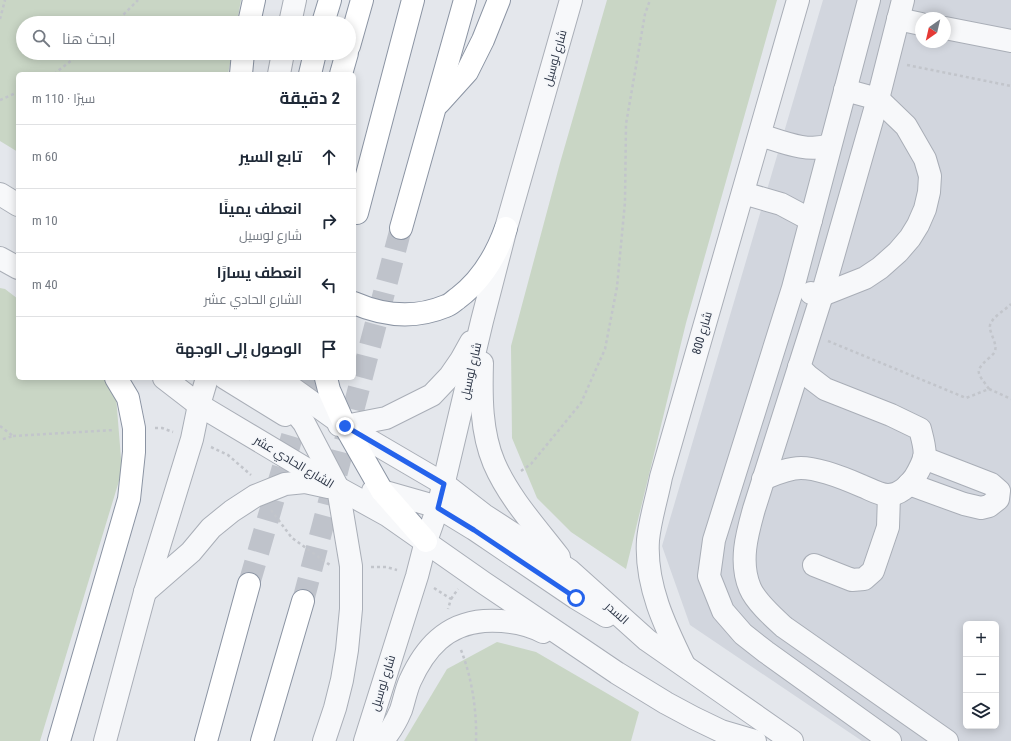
<!DOCTYPE html>
<html lang="ar">
<head>
<meta charset="utf-8">
<style>
  :root { --surface:#fff; --page:#f2f2f3; --text:#1f2937; --muted:#747a83; --line:#e0e1e3 }
  body { margin:0; font-family:"Roboto Condensed",Cairo,sans-serif; background:var(--page); color:var(--text); direction:rtl }
  .controls { position:absolute; right:12px; bottom:12px; display:grid; overflow:hidden; border-radius:6px; box-shadow:0 2px 10px #0003 }
  .controls button { width:36px; height:36px; display:grid; place-items:center; padding:0; border:0; border-bottom:1px solid var(--line); background:var(--surface); color:var(--text); font:20px sans-serif }
  .compass { position:absolute; left:915px; top:12px; width:36px; height:36px; border-radius:50%; background:var(--surface); box-shadow:0 2px 10px #0003; rotate:214deg }
  .stop { position:absolute; width:12px; height:12px; margin:-9px; border:3px solid #2563eb; border-radius:50%; background:#fff }
  .stop.end { background:#2563eb; border-color:#fff; box-shadow:0 1px 4px #0008 }
  .list { margin:0; padding:0; list-style:none }
  h2 { display:flex; justify-content:space-between; align-items:center; height:52px; margin:0; padding:0 16px; font-size:17px }
  h2 small { font-size:13px; font-weight:400; color:var(--muted) }
  .list li { display:grid; grid-template-columns:26px 1fr auto; gap:12px; align-items:center; box-sizing:border-box; height:64px; padding:0 16px; border-top:1px solid var(--line) }
  .list b { display:block; font-size:15px; white-space:nowrap }
  .list p { margin:0; font-size:13px; white-space:nowrap; color:var(--muted) }
  .list em { font-size:13px; font-style:normal; color:var(--muted) }
  .icon { flex:none; width:22px; height:22px; fill:none; stroke:currentColor; stroke-width:2; stroke-linecap:round; stroke-linejoin:round }
  .map { position:relative; flex:none; width:1011px; height:741px; overflow:hidden; direction:ltr }
  .search { position:absolute; background:var(--surface); box-shadow:0 2px 10px #0003; left:16px; top:16px; width:340px; height:44px; display:flex; align-items:center; gap:10px; box-sizing:border-box; padding:0 14px; border-radius:22px; color:var(--muted); font-size:15px }
  .panel { position:absolute; background:var(--surface); box-shadow:0 2px 10px #0003; left:16px; top:72px; width:340px; height:308px; border-radius:6px; direction:rtl }
  .map>svg:first-child { display:block }
</style>
</head>
<body>
<div class="map">
<svg width="1011" height="741" viewBox="0 0 1011 741">
  <rect width="100%" height="100%" fill="#e4e7ec"/>
  <path fill="#d2d6de" fill-rule="evenodd" d="M823,0H1011V741H862L690,625L662,546ZM921,18H945V42H921ZM966,624H996V726H966Z"/>
  <g fill="#c9d6c5">
    <polygon points="0,0 241,0 237,23 23,23 23,53 232,53 228,74 18,74 18,152 0,141"/>
    <polygon points="607,0 777,0 686,323 626,569 571,532 537,498 512,438 511,346 560,163"/>
    <polygon points="0,288 5,289 18,299 18,378 105,378 116,396 122,471 40,741 0,741"/>
    <polygon points="497,642 536,652 639,712 631,741 404,741 447,669"/>
  </g>
  <g fill="none" stroke-linecap="round" stroke-linejoin="round">
    <g stroke="#bfc3cb" stroke-width="22" stroke-dasharray="22 11" stroke-linecap="butt">
      <polyline points="249,584 309,378"/>
      <polyline points="303,601 401,228"/>
    </g>
    <g stroke="#a9aeb7" stroke-width="24">
      <g id="minor">
        <polyline points="869,0 793,288 714,540 709,576 723,611 743,634 766,652 890,741"/>
        <path d="M903,0L878,99L822,295L754,509C747,534 739,562 750,588C756,602 773,617 784,627L947,741"/>
        <polyline points="898,19 921,24"/>
        <polyline points="290,23 295,0"/>
        <polyline points="945,28 1011,41"/>
        <polyline points="279,74 283,53"/>
        <path d="M760,135C783,142 807,153 830,145"/>
        <polyline points="743,193 781,204 811,220"/>
        <polyline points="0,194 18,205"/>
        <polyline points="0,258 18,268"/>
        <polyline points="811,293 822,295 865,278 880,268 898,252 910,238 918,225 925,209 929,192 930,176 925,159 906,126 878,99 845,90"/>
        <path d="M482,363C481,397 481,432 494,463C509,498 536,527 559,557"/>
        <polyline points="164,378 199,405 338,488 387,515 484,583 617,673 666,703 694,718 721,731 755,741"/>
        <polyline points="225,378 285,415"/>
        <polyline points="260,378 292,408 304,423 338,488 351,566 351,609 347,650 342,680 335,708 324,741"/>
        <polyline points="278,378 345,426 444,484 484,515 569,570 647,640 792,741"/>
        <polyline points="339,425 345,426 386,418 432,395 450,376 461,360 471,342"/>
        <path d="M763,479C775,474 788,468 801,468C819,468 846,479 862,486C870,489 879,495 888,495C899,495 909,486 915,477C928,455 926,452 920,429L891,415L825,389L808,376L799,367"/>
        <polyline points="909,484 964,504 981,508 989,506 998,499 999,491 991,484 924,458"/>
        <polyline points="373,491 382,491 438,507 474,529 576,598 606,616"/>
        <polyline points="814,565 852,580 864,579 873,571 888,527 889,495"/>
        <polyline points="145,592 191,552 211,528 232,511 255,496 285,484 305,482 328,487"/>
        <path d="M684,665C665,626 645,585 648,540C650,519 657,498 661,477L798,0"/>
        <polyline points="105,741 145,592 192,439 199,405 207,378"/>
        <polyline points="365,741 417,576 426,541 438,507 482,321 506,228 571,0"/>
        <path d="M382,741C390,732 396,722 401,710C404,701 406,690 410,681C425,648 446,624 484,621C504,620 524,622 543,632"/>
      </g>
    </g>
    <g stroke="#8b94a3" stroke-width="24">
      <g id="highway">
        <polyline points="249,23 254,0"/>
        <polyline points="323,23 330,0"/>
        <polyline points="349,46 362,0"/>
        <polyline points="241,74 243,53"/>
        <polyline points="310,74 315,53"/>
        <polyline points="341,74 347,53"/>
        <polyline points="439,103 467,72 483,40 499,0"/>
        <polyline points="357,213 413,0"/>
        <polyline points="401,228 465,0"/>
        <path d="M354,303C384,316 415,319 446,306C450,305 455,300 458,298C482,280 496,256 506,228"/>
        <polyline points="326,378 329,390 345,426 382,491 426,541"/>
        <polyline points="59,741 129,499 134,452 134,428 128,398 116,378"/>
        <polyline points="206,741 249,584"/>
        <polyline points="262,741 303,601"/>
      </g>
    </g>
    <g stroke="#c2c5cb" stroke-width="2.5" stroke-dasharray="3 3" stroke-linecap="butt">
      <polyline points="0,19 5,0"/>
      <polyline points="115,23 138,0"/>
      <polyline points="907,65 1011,86"/>
      <polyline points="54,74 81,53"/>
      <polyline points="0,100 18,92"/>
      <polyline points="828,341 966,398 989,389 1011,399"/>
      <path d="M989,389C978,373 973,372 989,358C991,356 994,354 995,351C998,341 985,329 992,321C997,314 1005,310 1011,304"/>
      <polyline points="0,426 13,436 0,440"/>
      <polyline points="155,428 162,428 173,432"/>
      <polyline points="13,436 114,430"/>
      <polyline points="211,447 228,455 251,475"/>
      <polyline points="521,471 531,464 581,403 605,349 617,287 625,202 626,124 645,14 650,0"/>
      <polyline points="271,510 292,538 330,565"/>
      <polyline points="371,567 386,567 397,570"/>
      <polyline points="434,588 451,599 448,609"/>
      <polyline points="451,599 458,589"/>
      <path d="M461,650C472,678 477,711 476,741"/>
    </g>
    <use href="#minor" stroke="#f7f8fa" stroke-width="22"/>
    <use href="#highway" stroke="#fff" stroke-width="22"/>
  </g>
  <g fill="none" stroke-linecap="round" stroke-linejoin="round">
    <polyline stroke="#2563eb" stroke-width="5" points="345,426 444,484 438,508 474,530 576,598"/>
  </g>
  <g text-anchor="middle" stroke-width="3" stroke-linejoin="round" paint-order="stroke">
    <g font-size="12" fill="#2b3445" stroke="#f4f6f9">
      <text transform="translate(555 58) rotate(-74)" y="4">شارع لوسيل</text>
      <text transform="translate(702 333) rotate(-74)" y="4">شارع 800</text>
      <text transform="translate(471 371) rotate(-77)" y="4">شارع لوسيل</text>
      <text transform="translate(294 462) rotate(31)" y="4">الشارع الحادي عشر</text>
      <text transform="translate(617 613) rotate(42)" y="4">السدر</text>
      <text transform="translate(383 683) rotate(-73)" y="4">شارع لوسيل</text>
    </g>
  </g>
</svg>
<div class="controls">
<button>+</button>
<button>−</button>
<button><svg class="icon" aria-label="layers" viewBox="0 0 24 24"><path d="M12 4l9 5-9 5-9-5zM3 14l9 5 9-5"/></svg></button>
</div>
<svg class="compass" viewBox="-18 -18 36 36"><path d="M0-13l5 13h-10z" fill="#e53935"/><path d="M0 13l5-13h-10z" fill="#747a83"/></svg>
<div class="stop" style="left:576px;top:598px"></div>
<div class="stop end" style="left:345px;top:426px"></div>
<div class="search"><svg class="icon" aria-label="search" viewBox="0 0 24 24"><circle cx="10" cy="10" r="6"/><path d="M15 15l6 6"/></svg>ابحث هنا</div>
<section class="panel">
<h2>2 دقيقة<small>سيرًا · 110 m</small></h2>
<ul class="list">
<li><svg class="icon" aria-label="ahead" viewBox="0 0 24 24"><path d="M12 20V5M6 11l6-6 6 6"/></svg><div><b>تابع السير</b></div><em>60 m</em></li>
<li><svg class="icon" aria-label="right" viewBox="0 0 24 24"><path d="M7 20v-9h11M14 6l5 5-5 5"/></svg><div><b>انعطف يمينًا</b><p>شارع لوسيل</p></div><em>10 m</em></li>
<li><svg class="icon" aria-label="left" viewBox="0 0 24 24"><path d="M17 20v-9H6M10 6l-5 5 5 5"/></svg><div><b>انعطف يسارًا</b><p>الشارع الحادي عشر</p></div><em>40 m</em></li>
<li><svg class="icon" aria-label="arrive" viewBox="0 0 24 24"><path d="M6 21V4h12l-3 4 3 4H6"/></svg><div><b>الوصول إلى الوجهة</b></div></li>
</ul>
</section>
</div>
</body>
</html>
